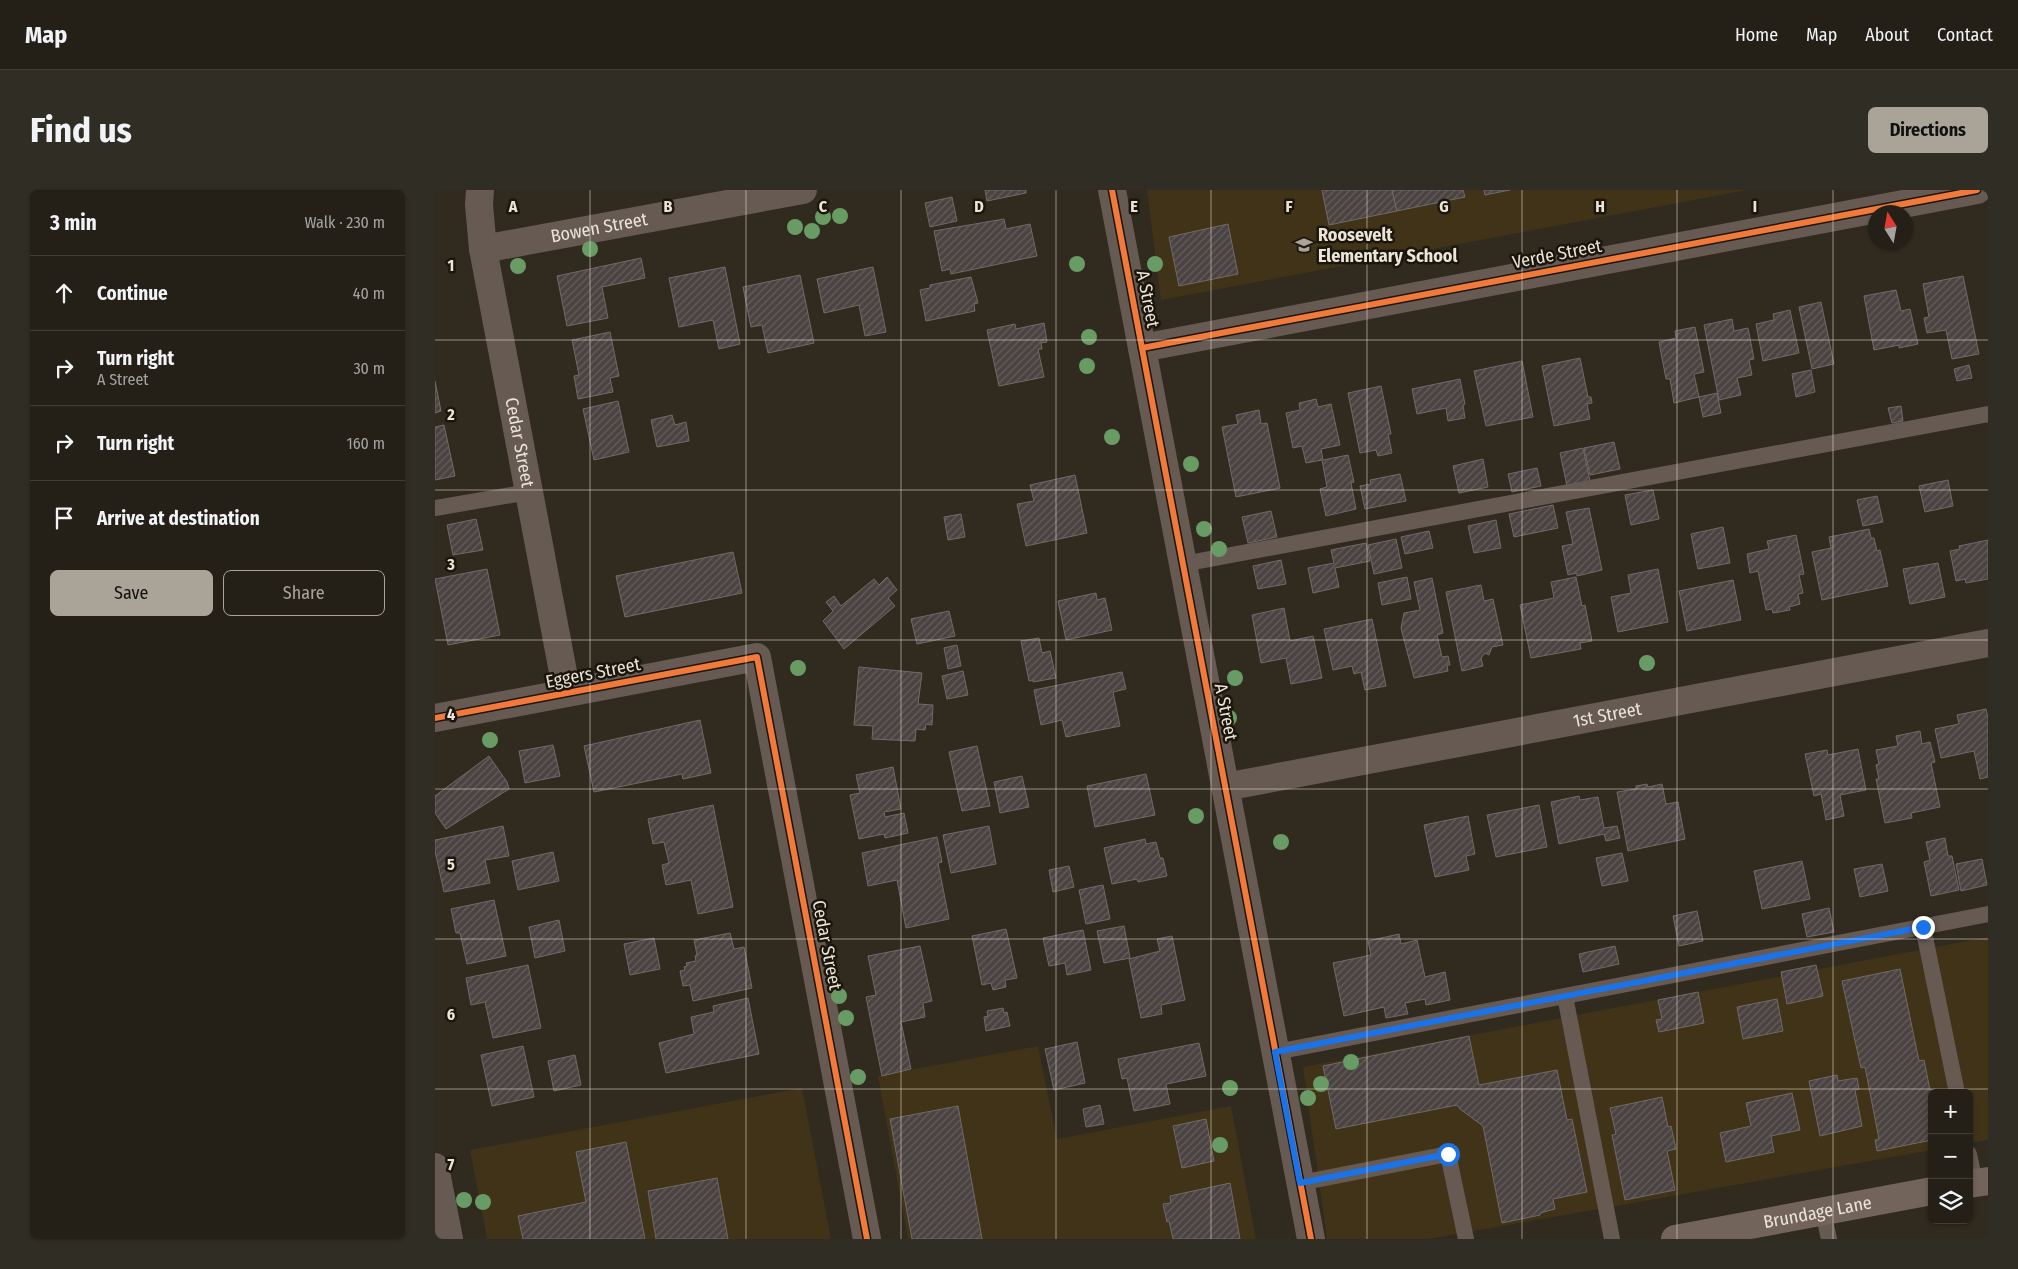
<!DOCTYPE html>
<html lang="en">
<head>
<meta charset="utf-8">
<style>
  :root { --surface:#242017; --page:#302d24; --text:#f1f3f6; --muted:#a3a3a1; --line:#413e36; --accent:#aaa397 }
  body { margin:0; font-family:"Fira Sans Condensed",sans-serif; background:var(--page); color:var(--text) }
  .controls { position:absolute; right:15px; bottom:15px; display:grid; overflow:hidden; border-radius:8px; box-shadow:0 1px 4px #0004 }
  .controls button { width:45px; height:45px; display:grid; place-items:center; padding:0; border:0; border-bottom:1px solid var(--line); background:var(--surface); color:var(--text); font:25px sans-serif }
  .compass { position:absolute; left:1433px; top:15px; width:45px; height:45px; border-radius:50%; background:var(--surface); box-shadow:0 1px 4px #0004; rotate:349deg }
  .stop { position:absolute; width:15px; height:15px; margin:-11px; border:4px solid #1a73e8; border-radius:50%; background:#fff }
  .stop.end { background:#1a73e8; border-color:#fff; box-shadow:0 1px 5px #0008 }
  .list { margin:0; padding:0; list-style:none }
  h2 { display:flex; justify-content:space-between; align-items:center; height:65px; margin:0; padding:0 20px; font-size:21px }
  h2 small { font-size:16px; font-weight:400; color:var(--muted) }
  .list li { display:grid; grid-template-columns:32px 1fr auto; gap:15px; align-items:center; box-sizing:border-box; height:75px; padding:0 20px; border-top:1px solid var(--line) }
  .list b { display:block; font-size:19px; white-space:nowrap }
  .list p { margin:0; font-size:16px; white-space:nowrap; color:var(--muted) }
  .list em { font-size:16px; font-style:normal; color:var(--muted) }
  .actions { display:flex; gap:10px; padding:15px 20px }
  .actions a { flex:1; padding:11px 0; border:1px solid var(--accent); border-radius:8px; text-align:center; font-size:18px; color:var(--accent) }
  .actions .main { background:var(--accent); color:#111 }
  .icon { flex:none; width:28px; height:28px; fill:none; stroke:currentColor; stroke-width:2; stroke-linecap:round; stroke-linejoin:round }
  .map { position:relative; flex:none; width:1553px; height:1049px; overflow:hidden; border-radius:8px }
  header { display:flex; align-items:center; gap:30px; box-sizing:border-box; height:70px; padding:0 25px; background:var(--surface); border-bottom:1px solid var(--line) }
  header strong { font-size:24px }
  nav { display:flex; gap:28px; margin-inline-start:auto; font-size:18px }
  .intro { display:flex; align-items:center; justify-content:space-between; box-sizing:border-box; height:120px; padding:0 30px }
  h1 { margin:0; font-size:35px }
  .button { padding:12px 22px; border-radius:8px; background:var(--accent); color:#111; font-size:18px; font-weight:700 }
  main { display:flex; gap:30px; padding:0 30px }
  aside { flex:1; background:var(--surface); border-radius:8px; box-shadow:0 1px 4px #0004 }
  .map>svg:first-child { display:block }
</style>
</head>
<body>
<header>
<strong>Map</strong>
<nav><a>Home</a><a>Map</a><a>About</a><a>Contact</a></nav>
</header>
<div class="intro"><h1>Find us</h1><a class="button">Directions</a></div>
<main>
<aside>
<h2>3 min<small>Walk · 230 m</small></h2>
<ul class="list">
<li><svg class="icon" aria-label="ahead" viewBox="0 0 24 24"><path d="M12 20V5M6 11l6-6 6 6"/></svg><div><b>Continue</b></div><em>40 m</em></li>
<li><svg class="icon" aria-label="right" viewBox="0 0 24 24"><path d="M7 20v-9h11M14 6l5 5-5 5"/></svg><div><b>Turn right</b><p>A Street</p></div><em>30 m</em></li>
<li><svg class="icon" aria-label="right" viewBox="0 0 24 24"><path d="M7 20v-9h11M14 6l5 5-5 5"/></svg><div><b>Turn right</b></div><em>160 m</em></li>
<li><svg class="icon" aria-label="arrive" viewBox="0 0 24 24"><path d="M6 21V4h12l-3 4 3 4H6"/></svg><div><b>Arrive at destination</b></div></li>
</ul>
<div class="actions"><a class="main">Save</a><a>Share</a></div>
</aside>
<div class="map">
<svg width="1553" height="1049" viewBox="0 0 1553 1049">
  <defs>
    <pattern id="building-hatch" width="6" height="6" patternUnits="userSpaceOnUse" patternTransform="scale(1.25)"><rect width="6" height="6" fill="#4a4341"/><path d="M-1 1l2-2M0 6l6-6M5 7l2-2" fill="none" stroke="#645e5c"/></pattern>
  </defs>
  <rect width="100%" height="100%" fill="#302a1f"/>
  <g fill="#403318">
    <polygon points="712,0 1312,0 726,110"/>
    <polygon points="1553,747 1553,950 1534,953 1534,903 1497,903 1497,960 994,1049 892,1049 868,877"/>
    <polygon points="603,856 622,949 796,916 821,1049 473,1049 443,886"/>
    <polygon points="367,898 396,1049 52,1049 35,960"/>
  </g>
  <g fill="url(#building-hatch)" stroke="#726a69">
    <polygon points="550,0 591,0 591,3 552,11"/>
    <polygon points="887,0 957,0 962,21 894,35"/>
    <polygon points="957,0 1028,0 1030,7 962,21"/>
    <polygon points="1049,0 1075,0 1050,5"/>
    <polygon points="517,7 522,31 495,37 490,13"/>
    <polygon points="569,29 571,39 595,34 602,66 516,84 515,79 507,81 499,41"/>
    <polygon points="793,34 803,84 744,96 734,47"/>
    <polygon points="206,68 210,88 167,97 173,128 132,136 122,86"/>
    <polygon points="290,77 305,154 284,159 278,130 244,137 234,88"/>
    <polygon points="438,77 451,142 430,146 424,115 389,123 382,89"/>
    <polygon points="365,85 379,153 333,163 327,135 316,137 308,97"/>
    <polygon points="1528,86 1544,164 1517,169 1511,140 1492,143 1489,128 1494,127 1488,94"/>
    <polygon points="536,87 543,113 539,114 540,121 491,131 485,100 495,98 495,95"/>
    <polygon points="1461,100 1466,121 1475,119 1483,154 1464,158 1464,155 1439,160 1429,106"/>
    <polygon points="1386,112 1399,174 1377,179 1364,117"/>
    <polygon points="1355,120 1364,163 1328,171 1321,134 1339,130 1338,124"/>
    <polygon points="1297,129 1299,141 1313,138 1319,169 1314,170 1317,185 1302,188 1306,205 1284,210 1269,135"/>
    <polygon points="609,133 612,152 606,153 607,159 603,159 609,187 564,196 552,140 580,134 581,139"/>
    <polygon points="1260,137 1269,182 1259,184 1264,207 1239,213 1235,189 1231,189 1224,152 1241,148 1240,141"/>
    <polygon points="175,142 184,186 175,188 178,202 143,209 139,186 144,185 137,150"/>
    <polygon points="1145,168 1153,207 1156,207 1157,213 1152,214 1155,229 1119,236 1107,176"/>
    <polygon points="1087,171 1098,227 1051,236 1039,181"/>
    <polygon points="1534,175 1537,188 1522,191 1519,179"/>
    <polygon points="1376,180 1380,202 1361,207 1357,184"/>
    <polygon points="1025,189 1030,214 1028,215 1030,228 1013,231 1011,218 982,224 977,199"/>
    <polygon points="0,191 6,221 0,223"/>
    <polygon points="946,196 956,244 953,244 957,263 943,266 941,260 925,263 913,203"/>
    <polygon points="1282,203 1286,223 1268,227 1264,207"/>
    <polygon points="881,209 883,217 896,214 905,255 886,259 888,270 913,265 919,292 916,293 921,319 891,326 885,299 892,297 887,270 871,273 867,256 858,258 851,223 865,220 864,213"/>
    <polygon points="183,211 194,262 159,270 148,219"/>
    <polygon points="1466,216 1468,231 1457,233 1453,218"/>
    <polygon points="824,220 826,234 832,233 845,298 801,307 787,237 803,234 801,225"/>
    <polygon points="237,225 240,235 251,232 254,251 222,257 216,230"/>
    <polygon points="9,235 20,286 0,290 0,237"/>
    <polygon points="1179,252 1185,279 1155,285 1149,258"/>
    <polygon points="1148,258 1155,291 1132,296 1125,263"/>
    <polygon points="1048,269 1053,297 1024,303 1018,276"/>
    <polygon points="1102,278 1106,296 1077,302 1073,284"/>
    <polygon points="965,284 971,311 930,319 925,296 936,294 935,290"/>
    <polygon points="640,285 652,343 591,356 582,314 599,311 595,295"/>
    <polygon points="1513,290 1518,316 1490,322 1484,296"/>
    <polygon points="1218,300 1224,329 1196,335 1190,305"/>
    <polygon points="1442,306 1448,332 1428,336 1422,310"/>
    <polygon points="1118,315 1123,338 1079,347 1074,324"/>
    <polygon points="1154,318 1167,380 1142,386 1142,383 1133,385 1127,356 1138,354 1131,322"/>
    <polygon points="836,321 842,347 813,353 807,327"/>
    <polygon points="526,324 530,347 513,350 509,327"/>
    <polygon points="41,329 48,360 18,365 12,335"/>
    <polygon points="1061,330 1066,358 1039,363 1033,336"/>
    <polygon points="1288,337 1295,373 1263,379 1256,344"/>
    <polygon points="1434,339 1436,348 1439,348 1442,361 1445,360 1453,396 1387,410 1377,362 1396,358 1394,347"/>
    <polygon points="994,341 998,358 970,364 966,347"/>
    <polygon points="1361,345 1369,384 1364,385 1368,403 1363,404 1365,414 1354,417 1355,420 1338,423 1337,419 1331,420 1323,381 1315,383 1312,364 1334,359 1332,351"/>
    <polygon points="961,349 967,378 939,384 933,355"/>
    <polygon points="1553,350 1553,389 1531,393 1530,389 1521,391 1515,361 1525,359 1524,356"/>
    <polygon points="931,353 935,371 900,378 904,397 878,403 873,378 899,373 896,360"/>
    <polygon points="298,362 307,403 190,427 181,386"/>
    <polygon points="846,370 851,394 823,399 818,376"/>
    <polygon points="1503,373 1510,407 1475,414 1468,379"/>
    <polygon points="52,379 65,445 13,455 0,389"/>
    <polygon points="1223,379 1233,432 1183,442 1176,407 1196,403 1193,385"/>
    <polygon points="452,387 462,400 453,408 460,416 409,459 388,431 398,421 391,412 399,406 406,416 439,389 444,395"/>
    <polygon points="972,387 976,409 947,415 943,393"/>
    <polygon points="1141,387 1147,416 1150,415 1157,451 1145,453 1146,459 1096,468 1085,415 1119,408 1116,392"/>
    <polygon points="997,388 1008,443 1002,445 1007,467 1013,466 1015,475 1012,475 1013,481 979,488 966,438 969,423 985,420 979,392"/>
    <polygon points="1298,390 1306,430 1252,441 1244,401"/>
    <polygon points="1046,395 1049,411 1058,409 1068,455 1057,457 1054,465 1050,463 1046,468 1048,476 1027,481 1011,402"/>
    <polygon points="661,403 662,410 670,408 677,440 631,450 623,411"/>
    <polygon points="849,418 855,451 878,446 887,488 856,494 851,468 826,473 817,425"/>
    <polygon points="514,421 520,446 482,454 476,429"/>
    <polygon points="937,429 951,496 930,500 926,482 919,484 917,476 898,480 889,439"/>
    <polygon points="604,448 607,463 615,461 621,488 598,492 598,490 594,491 586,451"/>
    <polygon points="522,455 526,476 513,479 509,458"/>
    <polygon points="424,477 487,483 483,514 498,515 497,535 491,534 490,540 481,539 480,551 437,549 438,536 419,535"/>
    <polygon points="528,481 533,505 512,509 507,486"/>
    <polygon points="687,482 691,499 678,502 685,536 631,547 627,530 606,535 599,500"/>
    <polygon points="1551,519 1553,528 1553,587 1545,589 1539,561 1506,568 1500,539 1524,534 1522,525"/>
    <polygon points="265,530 276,583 248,589 247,584 159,602 149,556"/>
    <polygon points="1485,541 1487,554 1495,552 1500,572 1496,573 1505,617 1476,623 1477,628 1450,633 1441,589 1444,589 1441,575 1444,574 1441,560 1463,556 1461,546"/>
    <polygon points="118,555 125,586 90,593 84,561"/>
    <polygon points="542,556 555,616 527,621 514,562"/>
    <polygon points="1423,559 1431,600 1405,605 1409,626 1391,630 1386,604 1379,606 1370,564 1392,560 1393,565"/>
    <polygon points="54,566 72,592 74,599 11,639 0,623 0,606"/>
    <polygon points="458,577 466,619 449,622 450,627 469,623 473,643 450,648 449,644 424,649 415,605 425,603 421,585"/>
    <polygon points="711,584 720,625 660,637 652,596"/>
    <polygon points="587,586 594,617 565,623 559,592"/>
    <polygon points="1212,594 1213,597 1227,594 1231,614 1243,612 1250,649 1193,661 1182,602 1201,599 1201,596"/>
    <polygon points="1144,606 1145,610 1163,607 1169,638 1182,636 1185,648 1171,651 1169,644 1124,654 1116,612"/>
    <polygon points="278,615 298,717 263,724 256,690 231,695 227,675 234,673 229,652 218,654 213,629"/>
    <polygon points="1104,615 1112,657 1061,667 1052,625"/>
    <polygon points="1033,626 1040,664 1031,666 1034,680 1000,687 989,635"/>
    <polygon points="68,636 74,666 50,670 55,693 9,702 0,661 0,650"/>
    <polygon points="554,636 561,674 516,683 508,645"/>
    <polygon points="502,647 507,672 503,673 514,729 471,738 462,690 433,696 427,663"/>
    <polygon points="1510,648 1513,666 1517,666 1524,700 1496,706 1489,672 1495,670 1491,652"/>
    <polygon points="710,649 711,654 721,652 725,668 728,668 732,686 703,692 702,689 677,694 669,658"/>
    <polygon points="118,662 124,691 83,700 77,671"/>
    <polygon points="1187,663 1193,691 1167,696 1161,668"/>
    <polygon points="1547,669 1552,695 1526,701 1521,674"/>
    <polygon points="1367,671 1375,709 1327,719 1319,681"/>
    <polygon points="1447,674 1453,701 1425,707 1419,679"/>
    <polygon points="634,676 639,697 618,702 614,680"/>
    <polygon points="668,695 675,729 651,734 644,700"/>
    <polygon points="59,710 71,766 32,774 25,743 21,743 16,719"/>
    <polygon points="1394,718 1399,742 1372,747 1367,724"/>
    <polygon points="1262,721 1268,751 1244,756 1238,726"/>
    <polygon points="124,730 130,761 100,768 94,737"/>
    <polygon points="689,736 695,768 669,773 662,741"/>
    <polygon points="571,739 582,788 570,790 571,797 558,800 556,793 547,795 537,746"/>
    <polygon points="648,740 656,780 632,785 630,773 614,776 608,748"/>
    <polygon points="295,743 299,759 309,757 317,798 258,811 255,795 248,796 245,781 250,780 249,777 252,776 251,773 261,771 260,766 262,765 259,750"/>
    <polygon points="964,744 966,754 982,750 990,787 1010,782 1015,810 991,815 990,809 970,813 973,824 951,828 949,817 909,826 898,773 936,765 933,751"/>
    <polygon points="737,746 750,810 726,815 727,824 706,828 694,769 725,761 722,749"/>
    <polygon points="219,748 225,779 195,785 189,754"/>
    <polygon points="485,756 497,811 488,813 490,827 466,832 476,879 447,886 431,807 441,805 433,766"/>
    <polygon points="1180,756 1184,774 1148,782 1144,764"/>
    <polygon points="93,775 106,838 58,848 50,812 36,815 31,788"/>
    <polygon points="1381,775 1388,806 1352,814 1346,782"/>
    <polygon points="1465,779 1484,871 1489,870 1495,900 1500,899 1501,903 1497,903 1497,950 1442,961 1440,950 1444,949 1430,877 1426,878 1407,791"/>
    <polygon points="1263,802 1269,833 1224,842 1221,830 1227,829 1223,810"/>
    <polygon points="313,808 324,864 231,883 224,853 259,844 256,827 279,822 278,816"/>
    <polygon points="1342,809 1348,841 1308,849 1302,817"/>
    <polygon points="568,818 569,823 572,822 575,836 551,841 549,827 553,826 552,821"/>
    <polygon points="1034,846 1044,895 1122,880 1132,930 1137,929 1152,1002 1118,1009 1120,1019 1105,1023 1105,1025 1067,1033 1048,936 1025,919 1022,915 901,939 888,876"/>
    <polygon points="642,852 650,893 619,900 610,859"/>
    <polygon points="764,853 771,886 731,894 735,914 699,921 692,888 687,889 683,869"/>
    <polygon points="88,856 99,907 57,916 46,865"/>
    <polygon points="140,865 146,895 119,901 113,871"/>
    <polygon points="1402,885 1403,891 1422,888 1424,899 1420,900 1427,936 1385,946 1374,891"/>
    <polygon points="1357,903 1365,940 1336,946 1339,962 1291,972 1285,943 1316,936 1311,913"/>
    <polygon points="1227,907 1233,937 1236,936 1241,959 1232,961 1240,1000 1190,1010 1177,945 1181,944 1175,918"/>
    <polygon points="665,915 669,934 651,937 648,919"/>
    <polygon points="523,916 547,1049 477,1049 455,929"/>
    <polygon points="771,929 779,971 747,978 738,936"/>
    <polygon points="191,952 210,1049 88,1049 83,1026 151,1012 141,962"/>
    <polygon points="282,988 293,1049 221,1049 213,1001"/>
    <polygon points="795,993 805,1049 738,1049 734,1031 732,1032 728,1014 736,1013 735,1006"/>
  </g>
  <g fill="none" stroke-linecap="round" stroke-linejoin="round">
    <g stroke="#665a53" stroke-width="16">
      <polyline points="0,318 94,302"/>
      <polyline points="748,374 1553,224"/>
      <polyline points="1488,737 1522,903"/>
      <polyline points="1130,806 1177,1049"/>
      <polyline points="841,862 1553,724"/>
      <polyline points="1534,964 1540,993"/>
      <polyline points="865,993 1013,964 1031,1049"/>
      <polyline points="1388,1021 1394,1049"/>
    </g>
    <g stroke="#665a53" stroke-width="28">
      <path id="s1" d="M45,0L44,15L48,59L132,503"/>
      <path id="s2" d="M48,59L368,0"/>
      <polyline points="707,158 1542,0"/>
      <polyline points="0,528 322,467 432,1049"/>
      <path id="s3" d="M790,597L1553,453"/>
      <polyline points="0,977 14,1049"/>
    </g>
    <polyline stroke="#665a53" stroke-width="28" points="677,0 876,1049"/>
    <g stroke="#72645b" stroke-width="28">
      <polyline points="1534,994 1553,991"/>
      <path id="s4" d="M1240,1049L1497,1001"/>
    </g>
    <g stroke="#1b160d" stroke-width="9">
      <g id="cycleway">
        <polyline points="677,0 876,1049"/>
        <polyline points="707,158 1542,0"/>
        <polyline points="0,528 322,467 432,1049"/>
      </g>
    </g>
    <use href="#cycleway" stroke="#f17a3a" stroke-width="6"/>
  </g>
  <g fill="#699c64">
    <circle cx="405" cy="26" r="8"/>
    <circle cx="388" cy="27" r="8"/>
    <circle cx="360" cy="37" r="8"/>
    <circle cx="377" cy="41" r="8"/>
    <circle cx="155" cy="59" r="8"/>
    <circle cx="642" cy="74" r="8"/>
    <circle cx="720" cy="74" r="8"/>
    <circle cx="83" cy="76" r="8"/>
    <circle cx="654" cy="147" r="8"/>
    <circle cx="652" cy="176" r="8"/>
    <circle cx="677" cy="247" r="8"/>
    <circle cx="756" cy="274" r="8"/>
    <circle cx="769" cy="339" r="8"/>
    <circle cx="784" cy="359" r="8"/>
    <circle cx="1212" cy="473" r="8"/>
    <circle cx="363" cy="478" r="8"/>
    <circle cx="800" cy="488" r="8"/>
    <circle cx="794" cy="528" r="8"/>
    <circle cx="55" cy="550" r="8"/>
    <circle cx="761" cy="626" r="8"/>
    <circle cx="846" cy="652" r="8"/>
    <circle cx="404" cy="806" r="8"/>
    <circle cx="411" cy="828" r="8"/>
    <circle cx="916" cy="872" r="8"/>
    <circle cx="423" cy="887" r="8"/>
    <circle cx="886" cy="894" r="8"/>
    <circle cx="795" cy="898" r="8"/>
    <circle cx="873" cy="908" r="8"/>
    <circle cx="785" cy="955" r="8"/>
    <circle cx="29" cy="1010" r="8"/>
    <circle cx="48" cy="1012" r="8"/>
  </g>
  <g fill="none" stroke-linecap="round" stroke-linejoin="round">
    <polyline stroke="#1a73e8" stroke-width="6" points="1013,964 865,993 840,862 1488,737"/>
  </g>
  <path fill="none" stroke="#ece4d7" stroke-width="1" stroke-opacity="0.55" d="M155,0V1049M311,0V1049M466,0V1049M621,0V1049M776,0V1049M932,0V1049M1087,0V1049M1242,0V1049M1398,0V1049M0,150H1553M0,300H1553M0,450H1553M0,599H1553M0,749H1553M0,899H1553"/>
  <defs>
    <g id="school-bare" transform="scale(1.35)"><path d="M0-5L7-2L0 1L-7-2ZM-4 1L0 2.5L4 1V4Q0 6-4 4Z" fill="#aaa397" stroke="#1b160d" stroke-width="2.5" paint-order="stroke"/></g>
  </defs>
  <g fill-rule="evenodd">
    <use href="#school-bare" x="869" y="55"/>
  </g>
  <g text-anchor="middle" stroke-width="5" stroke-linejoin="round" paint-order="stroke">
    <g font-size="18" fill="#ece4d7" stroke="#1b160d">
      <text dy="6" stroke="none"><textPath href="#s2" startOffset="118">Bowen Street</textPath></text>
      <text transform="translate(1122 64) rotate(-11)" y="6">Verde Street</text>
      <text transform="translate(713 109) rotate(79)" y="6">A Street</text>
      <text dy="6" stroke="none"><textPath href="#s1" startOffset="256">Cedar Street</textPath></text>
      <text transform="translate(158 483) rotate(-11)" y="6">Eggers Street</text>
      <text transform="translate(791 522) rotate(79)" y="6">A Street</text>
      <text dy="6" stroke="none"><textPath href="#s3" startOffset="389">1st Street</textPath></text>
      <text transform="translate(392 755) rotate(79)" y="6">Cedar Street</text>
      <text dy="6" stroke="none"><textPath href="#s4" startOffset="145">Brundage Lane</textPath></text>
    </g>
    <g font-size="18" font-weight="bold" fill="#ece4d7" stroke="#1b160d" text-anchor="start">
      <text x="883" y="51">Roosevelt<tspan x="883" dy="21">Elementary School</tspan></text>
    </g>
  </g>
  <g font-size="16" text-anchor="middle" font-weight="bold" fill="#ece4d7" stroke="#1b160d" stroke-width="5" stroke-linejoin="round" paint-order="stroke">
    <text x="78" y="22">A</text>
    <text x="233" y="22">B</text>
    <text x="388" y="22">C</text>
    <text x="544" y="22">D</text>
    <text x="699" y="22">E</text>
    <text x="854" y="22">F</text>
    <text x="1009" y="22">G</text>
    <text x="1165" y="22">H</text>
    <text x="1320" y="22">I</text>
    <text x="16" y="81">1</text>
    <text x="16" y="230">2</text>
    <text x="16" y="380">3</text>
    <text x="16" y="530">4</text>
    <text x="16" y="680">5</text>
    <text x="16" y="830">6</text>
    <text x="16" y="980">7</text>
  </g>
</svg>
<div class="controls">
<button>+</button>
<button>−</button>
<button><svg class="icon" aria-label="layers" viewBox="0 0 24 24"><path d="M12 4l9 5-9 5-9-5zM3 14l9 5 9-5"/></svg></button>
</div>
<svg class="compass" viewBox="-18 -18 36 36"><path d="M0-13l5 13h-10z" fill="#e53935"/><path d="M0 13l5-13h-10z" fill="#a3a3a1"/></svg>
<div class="stop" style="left:1013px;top:964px"></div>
<div class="stop end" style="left:1488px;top:737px"></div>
</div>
</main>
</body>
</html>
